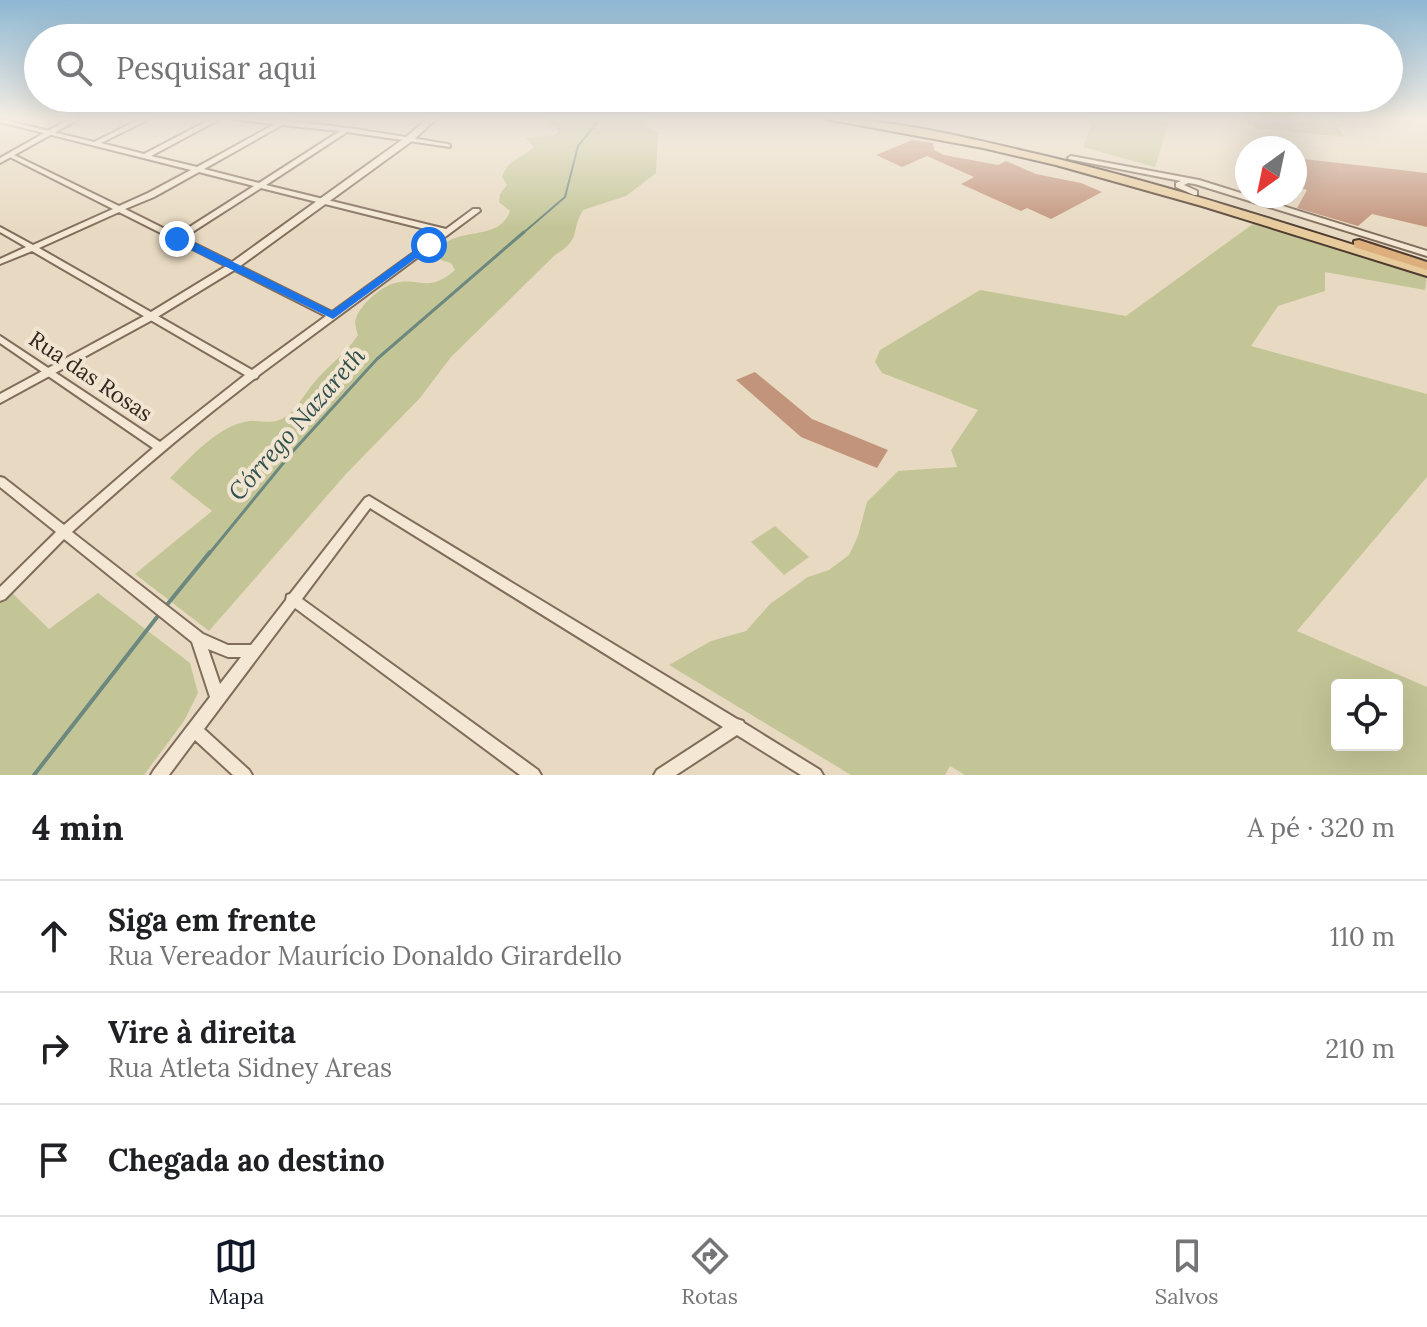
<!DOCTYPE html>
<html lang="pt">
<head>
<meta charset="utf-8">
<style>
  :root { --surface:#fff; --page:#f2f2f2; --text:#202124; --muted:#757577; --line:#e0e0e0; --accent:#111827 }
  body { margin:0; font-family:Lora,serif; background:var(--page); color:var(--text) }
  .controls { position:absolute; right:24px; bottom:24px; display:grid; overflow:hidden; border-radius:8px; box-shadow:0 8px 32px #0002 }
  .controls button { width:72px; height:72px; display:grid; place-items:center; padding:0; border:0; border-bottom:2px solid var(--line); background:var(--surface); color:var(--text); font:40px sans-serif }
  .compass { position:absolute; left:1235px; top:136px; width:72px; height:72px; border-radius:50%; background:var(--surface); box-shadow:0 8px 32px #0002; rotate:213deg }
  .stop { position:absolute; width:24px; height:24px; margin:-18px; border:6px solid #1a73e8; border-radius:50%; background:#fff }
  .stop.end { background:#1a73e8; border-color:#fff; box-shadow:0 2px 8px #0008 }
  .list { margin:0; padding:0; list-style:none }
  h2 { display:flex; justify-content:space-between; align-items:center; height:104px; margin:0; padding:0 32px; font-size:34px }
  h2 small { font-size:26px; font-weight:400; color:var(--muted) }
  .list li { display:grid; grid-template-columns:52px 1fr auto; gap:24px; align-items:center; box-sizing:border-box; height:112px; padding:0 32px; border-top:2px solid var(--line) }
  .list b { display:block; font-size:30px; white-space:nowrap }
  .list p { margin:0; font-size:26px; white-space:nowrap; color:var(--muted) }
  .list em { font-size:26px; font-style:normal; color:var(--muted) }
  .icon { flex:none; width:44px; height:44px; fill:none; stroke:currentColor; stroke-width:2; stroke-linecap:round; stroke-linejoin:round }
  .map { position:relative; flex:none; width:1427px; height:775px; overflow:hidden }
  .search { position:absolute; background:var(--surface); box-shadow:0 8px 32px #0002; left:24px; right:24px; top:24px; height:88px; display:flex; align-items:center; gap:20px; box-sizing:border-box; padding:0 28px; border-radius:44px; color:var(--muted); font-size:30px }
  .sheet { height:440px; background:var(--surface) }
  nav { display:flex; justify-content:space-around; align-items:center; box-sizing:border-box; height:112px; border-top:2px solid var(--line); background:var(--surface); font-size:22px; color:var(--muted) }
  nav a { display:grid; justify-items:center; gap:4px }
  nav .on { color:var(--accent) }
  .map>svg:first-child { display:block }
</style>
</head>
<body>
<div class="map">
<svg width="1427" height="775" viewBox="0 0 1427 775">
  <rect width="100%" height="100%" fill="#e8dac2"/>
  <g fill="#c3c597" fill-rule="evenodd">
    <path d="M544,119H645L643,126L658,132L656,173L626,196L583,210C570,232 582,239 555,255L451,357L420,398L346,474L209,631L135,574L212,511L170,478C191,457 217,426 249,421C261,420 274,425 285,417C298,408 303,396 312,385C327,366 344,356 358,335C357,334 355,323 355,322C357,307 381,286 395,283C420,277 427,294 455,270L451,263L441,260L437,252C454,224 498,244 510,211L499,202L500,194L507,185L502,177C507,160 522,158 534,147L526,138L554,135L559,131Z"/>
    <polygon points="1093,119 1170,119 1155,167 1083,147"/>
    <polygon points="1250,119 1332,119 1345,137 1255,128"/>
    <path d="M1257,221L1427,275L1425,290L1325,272V291L1278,306L1251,346L1427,394V477L1297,631L1427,687V775H965L950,766L945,775H851L669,665L711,641L746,631L770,604L808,577L829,570L849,555L858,536L867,502L898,471L957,467L951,450L978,410L882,373L875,362L880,350L980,290L1126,316ZM1337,685H1397V745H1337Z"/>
    <polygon points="775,526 809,557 784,575 751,542"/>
    <polygon points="7,588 49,629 98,593 190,663 198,693 184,721 144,775 0,775 0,595"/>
  </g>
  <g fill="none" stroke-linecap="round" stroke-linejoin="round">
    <polyline stroke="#6c887f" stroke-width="2" points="522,234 565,197 578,146 600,119"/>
    <polyline stroke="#6c887f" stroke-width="3" points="209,554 294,450 377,359 524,232"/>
    <g stroke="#6c887f" stroke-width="4">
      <polyline points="166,606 210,552"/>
      <polyline points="34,775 161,612"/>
    </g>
  </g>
  <g fill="#c2947c">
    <polygon points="912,140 933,143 934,150 944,155 998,165 1006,161 1036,174 1081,183 1102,192 1051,219 1027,208 1021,211 961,184 974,177 927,156 902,167 876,155"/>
    <polygon points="1295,158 1427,173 1427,227 1372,214 1358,226 1297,208 1307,190 1295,186"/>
    <polygon points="755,372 812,419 888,450 877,468 801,437 736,380"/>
  </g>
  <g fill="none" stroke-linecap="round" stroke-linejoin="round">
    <g stroke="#806c5b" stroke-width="4">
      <g id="minor">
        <path d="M0,119L94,142L140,119H149L101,143L144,154L211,119H220L151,156L197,167L275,124L231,119C305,119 376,132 448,144L450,145V147L347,132L266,185L446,229L473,209H479L480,211L259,375L257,378L254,379C191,427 131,478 72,532L203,634L228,645H251L286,600L287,595L290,594L365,498L369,496L737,719L743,721L744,723L820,770L823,775H801L737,735L676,775H654L657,770L723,727L370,508L302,599L538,770L541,775H520L295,608L204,729L249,770L252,775H233L195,740L169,775H151L154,770L210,697L192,642L64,539L5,599L0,601V587L56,532L0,487V477L4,478L64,525L153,448L0,343V336L160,442L245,375L32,251L0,264V259L26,247L0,232V227L33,245L113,209L8,156V154H12L119,206L148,193L191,170L0,122ZM282,125L340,131L259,183L204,169ZM199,172L254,186L177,235L125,209L154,197ZM261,188L441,233L332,312L183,238ZM119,212L326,316L252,370L39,248ZM208,649L228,657H241L220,684Z"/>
        <polygon points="1071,156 1199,180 1427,251 1427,256 1195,184 1188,183 1184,185 1197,191 1197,195 1194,195 1176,187 1176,183 1181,181 1069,159 1068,158"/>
      </g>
    </g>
    <g stroke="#806c5b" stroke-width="4">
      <g id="tertiary">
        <polygon points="69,119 79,119 0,163 0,158"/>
        <polygon points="427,119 436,119 412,141 236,269 154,319 0,403 0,394 146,315 228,265 406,137"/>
      </g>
    </g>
    <g stroke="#4e3b2f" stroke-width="4">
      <path id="primary" d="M826,119C893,119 959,136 1024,151C1160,182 1293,226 1427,268V276L1202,206L1056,165L983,148Z"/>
    </g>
    <g stroke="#4e3b2f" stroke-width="4">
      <polygon id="trunk" points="1359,240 1427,262 1427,270 1354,247 1354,241"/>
    </g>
    <use href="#minor" fill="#f4e8d4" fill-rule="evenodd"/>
    <use href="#tertiary" fill="#f4e8d4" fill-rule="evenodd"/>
    <use href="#primary" fill="#e8cb9d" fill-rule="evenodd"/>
    <use href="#trunk" fill="#dcaf7c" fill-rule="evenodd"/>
  </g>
  <linearGradient id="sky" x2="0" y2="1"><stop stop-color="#8db7d3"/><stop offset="0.52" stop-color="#f5eee4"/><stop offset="1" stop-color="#f5eee4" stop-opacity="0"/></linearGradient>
  <rect width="1427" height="228" fill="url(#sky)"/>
  <polygon fill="#1a73e8" points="173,236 181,236 332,311 425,243 434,245 333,319 173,241"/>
  <g text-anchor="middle" stroke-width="8" stroke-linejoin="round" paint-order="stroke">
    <g font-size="22" fill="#31261e" stroke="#f1e5d1">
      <text transform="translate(91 376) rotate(34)" y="8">Rua das Rosas</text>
    </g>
    <g font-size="24" font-style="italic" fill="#2f504b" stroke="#f1e5d1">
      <text transform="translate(297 424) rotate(-49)" y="8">Córrego Nazareth</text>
    </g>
  </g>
</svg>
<div class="controls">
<button><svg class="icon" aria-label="locate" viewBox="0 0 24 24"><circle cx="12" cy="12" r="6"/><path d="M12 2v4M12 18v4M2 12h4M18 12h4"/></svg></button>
</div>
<svg class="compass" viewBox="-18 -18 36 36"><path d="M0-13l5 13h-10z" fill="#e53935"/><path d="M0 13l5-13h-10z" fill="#757577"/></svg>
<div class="stop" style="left:429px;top:245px"></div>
<div class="stop end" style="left:177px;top:239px"></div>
<div class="search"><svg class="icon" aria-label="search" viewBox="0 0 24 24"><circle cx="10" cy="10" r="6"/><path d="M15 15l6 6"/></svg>Pesquisar aqui</div>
</div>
<section class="sheet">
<h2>4 min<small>A pé · 320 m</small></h2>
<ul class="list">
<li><svg class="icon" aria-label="ahead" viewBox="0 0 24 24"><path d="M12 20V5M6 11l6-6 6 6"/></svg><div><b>Siga em frente</b><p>Rua Vereador Maurício Donaldo Girardello</p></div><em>110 m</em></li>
<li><svg class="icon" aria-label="right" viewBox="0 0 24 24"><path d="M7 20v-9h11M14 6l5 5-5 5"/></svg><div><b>Vire à direita</b><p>Rua Atleta Sidney Areas</p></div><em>210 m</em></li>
<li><svg class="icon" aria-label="arrive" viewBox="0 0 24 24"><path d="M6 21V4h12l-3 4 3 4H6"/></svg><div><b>Chegada ao destino</b></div></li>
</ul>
</section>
<nav>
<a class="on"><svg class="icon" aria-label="map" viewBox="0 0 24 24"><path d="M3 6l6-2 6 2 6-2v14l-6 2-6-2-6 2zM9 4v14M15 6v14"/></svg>Mapa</a>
<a><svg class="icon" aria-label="directions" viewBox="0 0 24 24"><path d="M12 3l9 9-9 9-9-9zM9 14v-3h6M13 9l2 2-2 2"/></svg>Rotas</a>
<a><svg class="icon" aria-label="saved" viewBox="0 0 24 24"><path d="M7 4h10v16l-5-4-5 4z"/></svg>Salvos</a>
</nav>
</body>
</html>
